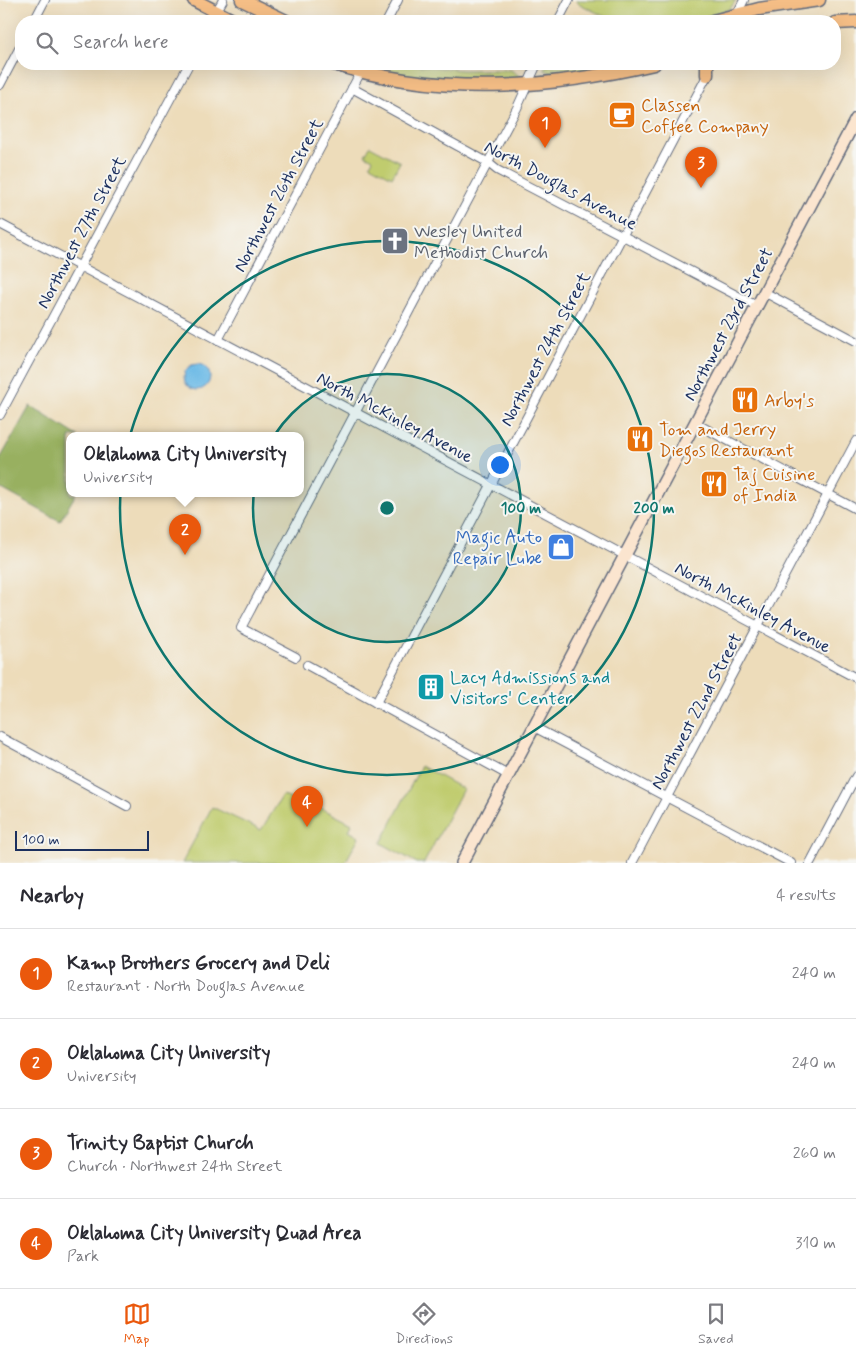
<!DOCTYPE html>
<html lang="en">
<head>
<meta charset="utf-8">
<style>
  :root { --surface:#fff; --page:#f2f2f3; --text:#2b2b33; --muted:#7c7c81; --line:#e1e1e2; --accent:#ea580c }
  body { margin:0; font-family:Mynerve,sans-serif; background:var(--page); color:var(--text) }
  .scale { position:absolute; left:15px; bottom:12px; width:134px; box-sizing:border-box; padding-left:5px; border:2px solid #1b2f5e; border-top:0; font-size:14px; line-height:18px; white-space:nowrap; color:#1b2f5e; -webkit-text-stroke:4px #f6f6f2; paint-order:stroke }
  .you { position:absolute; left:499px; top:464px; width:18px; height:18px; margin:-12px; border:4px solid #fff; border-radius:50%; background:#1a73e8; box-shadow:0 0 0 8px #1a73e833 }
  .badge { display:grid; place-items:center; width:32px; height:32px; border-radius:50%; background:var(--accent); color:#fff; font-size:16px; font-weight:700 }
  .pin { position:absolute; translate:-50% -41px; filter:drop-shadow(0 1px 2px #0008) }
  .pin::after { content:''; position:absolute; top:26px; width:18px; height:15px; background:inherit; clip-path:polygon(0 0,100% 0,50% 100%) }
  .popup { position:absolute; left:66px; top:432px; width:238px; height:65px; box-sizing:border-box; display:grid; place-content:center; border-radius:10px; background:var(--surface); filter:drop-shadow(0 1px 4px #0005); font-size:16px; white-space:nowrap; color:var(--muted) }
  .popup b { font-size:19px; color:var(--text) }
  .popup::after { content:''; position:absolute; left:50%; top:100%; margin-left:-10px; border:10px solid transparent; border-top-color:var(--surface) }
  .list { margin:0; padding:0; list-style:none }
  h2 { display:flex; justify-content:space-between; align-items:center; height:65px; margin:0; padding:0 20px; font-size:21px }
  h2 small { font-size:16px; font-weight:400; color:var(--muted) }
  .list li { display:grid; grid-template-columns:32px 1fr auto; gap:15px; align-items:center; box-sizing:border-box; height:90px; padding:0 20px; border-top:1px solid var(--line) }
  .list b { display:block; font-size:19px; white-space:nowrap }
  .list p { margin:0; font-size:16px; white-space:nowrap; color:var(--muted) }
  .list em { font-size:16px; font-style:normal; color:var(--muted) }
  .icon { flex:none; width:28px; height:28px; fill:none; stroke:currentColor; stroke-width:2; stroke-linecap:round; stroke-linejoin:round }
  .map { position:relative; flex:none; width:856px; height:863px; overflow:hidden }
  .search { position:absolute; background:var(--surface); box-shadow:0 5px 20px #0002; left:15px; right:15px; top:15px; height:55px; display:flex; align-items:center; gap:12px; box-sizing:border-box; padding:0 18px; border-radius:20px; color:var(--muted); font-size:19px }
  .sheet { height:425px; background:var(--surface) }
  nav { display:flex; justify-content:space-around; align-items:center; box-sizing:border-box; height:70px; border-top:1px solid var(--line); background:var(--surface); font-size:14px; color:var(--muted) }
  nav a { display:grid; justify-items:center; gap:2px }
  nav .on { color:var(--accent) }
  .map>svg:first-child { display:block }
</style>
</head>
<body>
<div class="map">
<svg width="856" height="863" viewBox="0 0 856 863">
  <rect width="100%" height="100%" fill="#f6f6f2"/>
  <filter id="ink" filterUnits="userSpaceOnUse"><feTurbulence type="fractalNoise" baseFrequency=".02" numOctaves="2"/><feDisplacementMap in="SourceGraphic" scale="10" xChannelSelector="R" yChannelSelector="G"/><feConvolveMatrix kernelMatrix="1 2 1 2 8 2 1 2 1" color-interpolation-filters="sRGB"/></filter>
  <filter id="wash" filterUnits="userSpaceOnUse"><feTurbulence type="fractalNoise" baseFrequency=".0096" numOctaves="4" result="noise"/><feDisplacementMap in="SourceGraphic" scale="20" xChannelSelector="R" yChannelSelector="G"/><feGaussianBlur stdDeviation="1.12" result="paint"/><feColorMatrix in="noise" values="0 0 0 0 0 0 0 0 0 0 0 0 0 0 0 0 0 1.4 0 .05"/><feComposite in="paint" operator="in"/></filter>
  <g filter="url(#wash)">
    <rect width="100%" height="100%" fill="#eddcba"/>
    <g fill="#c0cc6e" stroke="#6e7e66">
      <polygon points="576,0 736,0 730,9 691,21 613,21 578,3"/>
      <polygon points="376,64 403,64 462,70 511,70 521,77 521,79 476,81 404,75 382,70"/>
      <polygon points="568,64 629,64 580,73 554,75 545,70 544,68 546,66"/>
      <polygon points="370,146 400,162 392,177 370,165 373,159 365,155"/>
      <polygon points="421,766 463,789 424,863 417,863 381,843"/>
      <polygon points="283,795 294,801 298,796 352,824 349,831 359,837 345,863 182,863 212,807 261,830"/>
    </g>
    <polygon fill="#98b061" stroke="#5a7060" points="30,406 78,436 70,436 70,494 76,494 60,521 0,488 0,459"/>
    <circle fill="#6cbae6" stroke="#4474a2" cx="197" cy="377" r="13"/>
  </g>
  <g filter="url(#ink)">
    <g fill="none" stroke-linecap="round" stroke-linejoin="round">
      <g stroke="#646c7e" stroke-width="10">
        <g id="minor">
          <polyline points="736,16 744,0"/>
          <polyline points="34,21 45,0"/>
          <polyline points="211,21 223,0"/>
          <polyline points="387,21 398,0"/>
          <polyline points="558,21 569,0"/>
          <polyline points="0,85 21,45"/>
          <polyline points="352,88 487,162 497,170 757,306"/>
          <polyline points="0,224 856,678"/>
          <polyline points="764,292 856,341"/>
          <polyline points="218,340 365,64"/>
          <polyline points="0,415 189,64"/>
          <polyline points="695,423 856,509"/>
          <polyline points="296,657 241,628 517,108 537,64"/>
          <polyline points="307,665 508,775"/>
          <polyline points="376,703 709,72"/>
          <polyline points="534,727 791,863"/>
          <polyline points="0,737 127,806"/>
          <polyline points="632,863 856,441"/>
          <polyline points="810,863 856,776"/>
        </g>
      </g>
      <g stroke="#646c7e" stroke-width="14">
        <polyline id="secondary" points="462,863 856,119"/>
      </g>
      <g stroke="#646c7e" stroke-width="15">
        <g id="primary">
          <polyline points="194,0 234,21"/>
          <polyline points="242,0 286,21"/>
          <polyline points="713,21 759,9 819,0"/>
          <polyline points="835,23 856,22"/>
          <path d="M334,64C441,97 547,89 654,64"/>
          <polyline points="707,64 707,75"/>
        </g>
      </g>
      <use href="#minor" stroke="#fff" stroke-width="8"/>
      <use href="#secondary" stroke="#fbe5cf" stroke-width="11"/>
      <use href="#primary" stroke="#f5be86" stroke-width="12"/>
    </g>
  </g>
  <circle cx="387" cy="508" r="134" fill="#0f766e" fill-opacity=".12"/>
  <g fill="none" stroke="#0f766e" stroke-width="2.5">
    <circle cx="387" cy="508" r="134"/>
    <circle cx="387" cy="508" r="267"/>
  </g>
  <defs>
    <g id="cafe-square" transform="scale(1.4375)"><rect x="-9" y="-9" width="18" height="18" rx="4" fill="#e8710a" stroke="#f6f6f2"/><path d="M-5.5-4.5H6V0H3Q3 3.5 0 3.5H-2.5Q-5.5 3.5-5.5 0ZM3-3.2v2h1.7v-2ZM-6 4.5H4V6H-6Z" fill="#fff"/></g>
    <g id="church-square" transform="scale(1.4375)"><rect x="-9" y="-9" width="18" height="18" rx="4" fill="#6b7280" stroke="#f6f6f2"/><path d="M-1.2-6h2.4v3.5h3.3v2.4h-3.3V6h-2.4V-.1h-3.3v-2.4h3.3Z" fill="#fff"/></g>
    <g id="restaurant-square" transform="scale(1.4375)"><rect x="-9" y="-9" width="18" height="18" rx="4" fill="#e8710a" stroke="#f6f6f2"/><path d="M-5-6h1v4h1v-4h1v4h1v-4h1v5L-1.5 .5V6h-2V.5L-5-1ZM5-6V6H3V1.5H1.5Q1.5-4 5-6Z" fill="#fff"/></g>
    <g id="shop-square" transform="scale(1.4375)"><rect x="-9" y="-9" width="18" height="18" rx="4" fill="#3f7fe0" stroke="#f6f6f2"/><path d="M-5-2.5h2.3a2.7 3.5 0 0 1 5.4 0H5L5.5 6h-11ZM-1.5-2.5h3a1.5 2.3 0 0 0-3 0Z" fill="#fff"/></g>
    <g id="building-square" transform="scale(1.4375)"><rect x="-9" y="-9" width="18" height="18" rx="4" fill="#0f9aa8" stroke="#f6f6f2"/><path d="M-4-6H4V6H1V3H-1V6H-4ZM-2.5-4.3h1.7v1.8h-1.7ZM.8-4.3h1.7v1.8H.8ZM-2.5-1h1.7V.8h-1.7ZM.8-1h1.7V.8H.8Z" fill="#fff"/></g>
  </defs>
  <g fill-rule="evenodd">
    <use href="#cafe-square" x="622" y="115"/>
    <use href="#church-square" x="395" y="241"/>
    <use href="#restaurant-square" x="745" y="400"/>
    <use href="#restaurant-square" x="640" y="439"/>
    <use href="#restaurant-square" x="714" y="484"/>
    <use href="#shop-square" x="561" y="547"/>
    <use href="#building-square" x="431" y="687"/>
  </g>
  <g text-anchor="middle" stroke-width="4" stroke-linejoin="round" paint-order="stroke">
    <g font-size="18" fill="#c56008" stroke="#f6f6f2" text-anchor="start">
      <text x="641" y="111">Classen<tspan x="641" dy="21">Coffee Company</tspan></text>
      <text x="764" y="406">Arby's</text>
      <text x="659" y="435">Tom and Jerry<tspan x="659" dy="21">Diegos Restaurant</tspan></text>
      <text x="733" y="480">Taj Cuisine<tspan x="733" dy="21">of India</tspan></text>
    </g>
    <g font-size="18" fill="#1b2f5e" stroke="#f6f6f2">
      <text transform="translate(561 185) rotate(28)" y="6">North Douglas Avenue</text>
      <text transform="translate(278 195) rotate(-62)" y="6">Northwest 26th Street</text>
      <text transform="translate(81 232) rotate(-62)" y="6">Northwest 27th Street</text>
      <text transform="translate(728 324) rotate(-62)" y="6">Northwest 23rd Street</text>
      <text transform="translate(545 349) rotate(-62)" y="6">Northwest 24th Street</text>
      <text transform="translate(395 417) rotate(28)" y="6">North McKinley Avenue</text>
      <text transform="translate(753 607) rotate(28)" y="6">North McKinley Avenue</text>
      <text transform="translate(696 711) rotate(-62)" y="6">Northwest 22nd Street</text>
    </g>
    <g font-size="18" fill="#5b616d" stroke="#f6f6f2" text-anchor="start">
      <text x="414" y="237">Wesley United<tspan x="414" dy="21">Methodist Church</tspan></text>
    </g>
    <g font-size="18" fill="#366cbe" stroke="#f6f6f2" text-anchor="end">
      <text x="542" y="543">Magic Auto<tspan x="542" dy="21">Repair Lube</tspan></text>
    </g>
    <g font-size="18" fill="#0d838f" stroke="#f6f6f2" text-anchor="start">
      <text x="450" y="683">Lacy Admissions and<tspan x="450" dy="21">Visitors' Center</tspan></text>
    </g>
  </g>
  <circle cx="387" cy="508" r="8" fill="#0f766e" stroke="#f6f6f2" stroke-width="2.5"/>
  <g font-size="15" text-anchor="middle" font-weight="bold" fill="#0f766e" stroke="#f6f6f2" stroke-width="4" stroke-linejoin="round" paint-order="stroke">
    <text x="521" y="513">100 m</text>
    <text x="654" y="513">200 m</text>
  </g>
</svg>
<div class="scale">100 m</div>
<div class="you"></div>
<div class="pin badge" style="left:545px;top:148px">1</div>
<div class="pin badge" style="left:185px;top:555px">2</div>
<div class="popup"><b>Oklahoma City University</b>University</div>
<div class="pin badge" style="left:701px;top:188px">3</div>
<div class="pin badge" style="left:307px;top:827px">4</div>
<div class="search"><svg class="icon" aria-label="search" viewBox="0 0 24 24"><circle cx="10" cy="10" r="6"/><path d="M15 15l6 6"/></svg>Search here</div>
</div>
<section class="sheet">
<h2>Nearby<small>4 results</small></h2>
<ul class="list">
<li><span class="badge">1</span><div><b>Kamp Brothers Grocery and Deli</b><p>Restaurant · North Douglas Avenue</p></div><em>240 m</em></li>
<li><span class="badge">2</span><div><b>Oklahoma City University</b><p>University</p></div><em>240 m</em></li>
<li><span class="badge">3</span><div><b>Trinity Baptist Church</b><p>Church · Northwest 24th Street</p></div><em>260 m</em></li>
<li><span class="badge">4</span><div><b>Oklahoma City University Quad Area</b><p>Park</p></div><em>310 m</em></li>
</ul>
</section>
<nav>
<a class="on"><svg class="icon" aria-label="map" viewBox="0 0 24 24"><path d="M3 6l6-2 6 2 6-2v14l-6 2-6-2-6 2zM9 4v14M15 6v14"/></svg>Map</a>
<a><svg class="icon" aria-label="directions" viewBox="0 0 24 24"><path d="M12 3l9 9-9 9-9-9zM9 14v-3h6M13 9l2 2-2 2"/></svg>Directions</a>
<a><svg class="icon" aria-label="saved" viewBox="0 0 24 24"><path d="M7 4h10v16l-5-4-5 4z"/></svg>Saved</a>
</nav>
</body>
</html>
